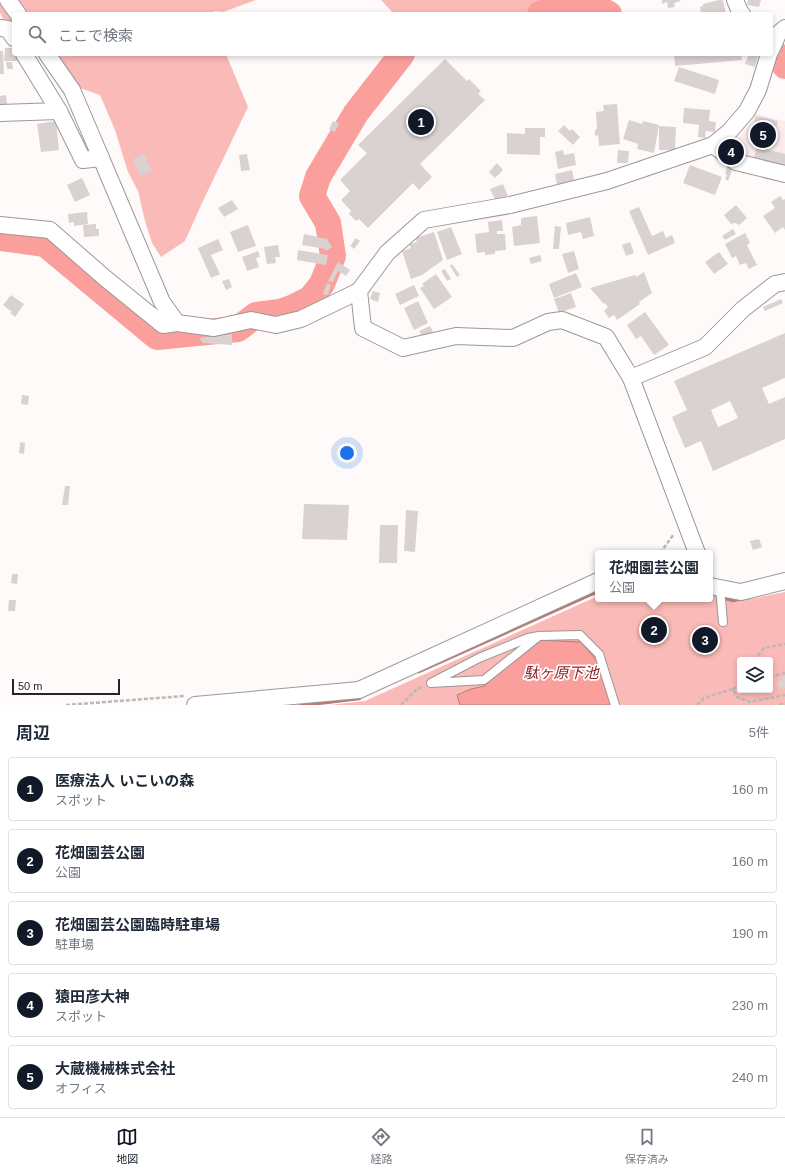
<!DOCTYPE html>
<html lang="ja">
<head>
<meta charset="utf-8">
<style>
  :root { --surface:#fff; --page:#f2f2f3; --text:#1f2937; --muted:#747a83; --line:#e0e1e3; --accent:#111827 }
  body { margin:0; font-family:Helvetica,"Noto Sans JP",sans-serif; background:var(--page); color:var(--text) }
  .controls { position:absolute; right:12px; bottom:12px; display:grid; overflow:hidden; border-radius:4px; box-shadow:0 2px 6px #0003 }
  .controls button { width:36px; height:36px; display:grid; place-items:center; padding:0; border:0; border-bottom:1px solid var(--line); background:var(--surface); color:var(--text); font:20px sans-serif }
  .scale { position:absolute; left:12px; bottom:10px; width:108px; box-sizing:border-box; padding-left:4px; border:2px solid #262424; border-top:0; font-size:11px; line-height:14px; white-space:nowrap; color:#262424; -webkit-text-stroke:3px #fff; paint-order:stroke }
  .you { position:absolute; left:347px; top:453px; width:14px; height:14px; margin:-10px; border:3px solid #fff; border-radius:50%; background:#1a73e8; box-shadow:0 0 0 6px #1a73e833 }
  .badge { display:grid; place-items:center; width:26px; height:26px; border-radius:50%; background:var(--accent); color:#fff; font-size:13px; font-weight:700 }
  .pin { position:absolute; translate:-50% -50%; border:2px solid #fff; box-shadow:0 1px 4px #0006 }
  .popup { position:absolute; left:595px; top:550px; width:118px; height:52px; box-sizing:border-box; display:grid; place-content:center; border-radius:4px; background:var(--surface); filter:drop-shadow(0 1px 3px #0005); font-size:13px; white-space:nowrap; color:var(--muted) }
  .popup b { font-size:15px; color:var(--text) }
  .popup::after { content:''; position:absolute; left:50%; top:100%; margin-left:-8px; border:8px solid transparent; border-top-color:var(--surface) }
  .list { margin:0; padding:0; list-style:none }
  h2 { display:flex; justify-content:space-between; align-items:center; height:52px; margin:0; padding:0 16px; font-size:17px }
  h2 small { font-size:13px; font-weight:400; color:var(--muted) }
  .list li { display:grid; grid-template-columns:26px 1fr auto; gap:12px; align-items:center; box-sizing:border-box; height:64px; margin:0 8px 8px; padding:0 8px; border:1px solid var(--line); border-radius:4px }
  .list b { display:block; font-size:15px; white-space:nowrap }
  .list p { margin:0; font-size:13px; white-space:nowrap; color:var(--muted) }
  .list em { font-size:13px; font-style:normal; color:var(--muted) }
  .icon { flex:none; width:22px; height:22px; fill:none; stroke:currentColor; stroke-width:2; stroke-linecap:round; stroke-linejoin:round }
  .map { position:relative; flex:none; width:785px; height:705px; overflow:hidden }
  .search { position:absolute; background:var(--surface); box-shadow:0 2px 6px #0003; left:12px; right:12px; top:12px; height:44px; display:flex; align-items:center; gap:10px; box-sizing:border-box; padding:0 14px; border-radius:4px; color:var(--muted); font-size:15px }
  .sheet { height:412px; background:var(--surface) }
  nav { display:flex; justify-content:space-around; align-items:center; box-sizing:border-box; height:56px; border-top:1px solid var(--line); background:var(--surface); font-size:11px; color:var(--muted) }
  nav a { display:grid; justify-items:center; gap:2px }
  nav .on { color:var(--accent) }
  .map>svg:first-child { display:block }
</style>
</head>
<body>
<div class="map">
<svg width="785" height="705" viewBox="0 0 785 705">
  <rect width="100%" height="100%" fill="#fffafa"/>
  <polygon fill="#fbebea" points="753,113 785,121 785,170 735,154 730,148 751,123"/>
  <g fill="#fabab7" fill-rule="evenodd">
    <polygon points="0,0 256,0 223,12 214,11 214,14 14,14 14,28 6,26 0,12"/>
    <polygon points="381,0 593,0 578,14 394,14"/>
    <polygon points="54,54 226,54 248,107 202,203 185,241 161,257 152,243 145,221 138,191 128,172 115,130 100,95 80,88 72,78 65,66"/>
    <path d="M785,592V705H330L365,701L598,596V599H710V593L750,599ZM740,660H770V690H740Z"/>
  </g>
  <polygon fill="#fb9f9c" stroke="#bb7a78" points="536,640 581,642 597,661 611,705 460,705 457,695 471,689 484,686"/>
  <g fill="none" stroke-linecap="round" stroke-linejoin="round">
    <g stroke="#bb7a78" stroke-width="4.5">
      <polyline points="719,596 733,600 741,598"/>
      <polyline points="419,671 593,593 598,593"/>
      <polyline points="301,705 359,698"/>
    </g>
    <g stroke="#fb9f9c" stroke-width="26">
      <polyline points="540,14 573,2 594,6 609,14"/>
      <polyline points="771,50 781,59 785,66"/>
      <polyline points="0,238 45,244 157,337 238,329 256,315 280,312 294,307 310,299 322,284 333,256 328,223 312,196 318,177 356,113 402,54"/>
    </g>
  </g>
  <g fill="#d9d2d1" fill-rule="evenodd">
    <polygon points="662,0 680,0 681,1 674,3 675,7 668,8 667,2 662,4"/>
    <polygon points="719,0 723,0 726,14 701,13 700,7 703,6 703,4"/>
    <polygon points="748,0 761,0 759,7 747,5"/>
    <polygon points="5,48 14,48 14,54 19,54 19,61 4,61"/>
    <polygon points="0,51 3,51 4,74 0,74"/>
    <polygon points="674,54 741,54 742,60 675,66"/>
    <polygon points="749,54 758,56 755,67 745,64"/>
    <polygon points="445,59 467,81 469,79 481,91 478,94 485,100 420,164 432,177 419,190 413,183 368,228 359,219 356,221 349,214 351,211 341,200 350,191 340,180 367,153 358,145"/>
    <polygon points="6,62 12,62 13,69 7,69"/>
    <polygon points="679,67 719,80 715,94 674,81"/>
    <polygon points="6,95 7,104 0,105 0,96"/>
    <polygon points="617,104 620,144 599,146 598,135 595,136 595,130 597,129 596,112 604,111 603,105"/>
    <polygon points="684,108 710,110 709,121 716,122 715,132 706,131 705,138 698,137 699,125 683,123"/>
    <polygon points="756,116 778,121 774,136 752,132"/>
    <polygon points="629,120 642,124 643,121 659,125 654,153 637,149 638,144 623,139"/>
    <polygon points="56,121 59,150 41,152 37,124"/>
    <polygon points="333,121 339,123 335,132 329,129"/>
    <polygon points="564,125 570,131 572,129 580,137 573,145 558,131"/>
    <polygon points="659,126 676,127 675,150 659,150"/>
    <polygon points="525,128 545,128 545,137 540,137 540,155 507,154 507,133 525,134"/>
    <polygon points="757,147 785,154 785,166 754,158"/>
    <polygon points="563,150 564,155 574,153 576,165 558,169 555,152"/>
    <polygon points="618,150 629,151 628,163 617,163"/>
    <polygon points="144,154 152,171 140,176 133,159"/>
    <polygon points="247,154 250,170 241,171 239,155"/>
    <polygon points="497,163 503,170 495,178 489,172"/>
    <polygon points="690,165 722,177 715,195 683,183"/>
    <polygon points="728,165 733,167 728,181 725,179 727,175 725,174"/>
    <polygon points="572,170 574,180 557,185 555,174"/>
    <polygon points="82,178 90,195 75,202 67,185"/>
    <polygon points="503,184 508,196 496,202 490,189"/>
    <polygon points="780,196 783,200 785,199 785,230 783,227 775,233 763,216 775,208 771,202"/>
    <polygon points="232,200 238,209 224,217 218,208"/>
    <polygon points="736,205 747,218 739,225 735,223 731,224 724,215"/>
    <polygon points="639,207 652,236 663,231 666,238 672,235 675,243 648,255 629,211"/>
    <polygon points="87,212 88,224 74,226 74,222 69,223 68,214"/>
    <polygon points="537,216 540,243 514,246 512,227 521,225 521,218"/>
    <polygon points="590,217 594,236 583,239 581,232 568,235 566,223"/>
    <polygon points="502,220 503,231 497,231 497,234 505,234 506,250 495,251 495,254 485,255 485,252 477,253 475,234 489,232 488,222"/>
    <polygon points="96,224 96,229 99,229 99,236 84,237 83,225"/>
    <polygon points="248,225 256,246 238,252 230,232"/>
    <polygon points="555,226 561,227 559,249 553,249"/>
    <polygon points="451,227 462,254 447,260 437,232"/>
    <polygon points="733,229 736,234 725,240 722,236"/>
    <polygon points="434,232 443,260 422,275 411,279 402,251 411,248 409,244 417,242 415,238"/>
    <polygon points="745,233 750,243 747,245 757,265 749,269 746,263 740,265 736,256 732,258 725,244"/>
    <polygon points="304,234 327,239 332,247 326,251 325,249 302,245"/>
    <polygon points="356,238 360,241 354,249 350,246"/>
    <polygon points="218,239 223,250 211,255 220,274 211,278 198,248"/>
    <polygon points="630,242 634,253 626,256 622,245"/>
    <polygon points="278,245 280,257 275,257 276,263 267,264 264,247"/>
    <polygon points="298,250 328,255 326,265 297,260"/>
    <polygon points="258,251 260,257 256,258 259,267 247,271 242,257"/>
    <polygon points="574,251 579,269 568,273 562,254"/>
    <polygon points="719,252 728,264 714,274 705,262"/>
    <polygon points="540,255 542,261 531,264 529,258"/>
    <polygon points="338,262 350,270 346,276 338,271 333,282 328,281"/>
    <polygon points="452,264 460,275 457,277 450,266"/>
    <polygon points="445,269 451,279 447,281 441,271"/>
    <polygon points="644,272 652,293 639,302 640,304 617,320 614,315 609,318 604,311 608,307 605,303 604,304 590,288 635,275 636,277"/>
    <polygon points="576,273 582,287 554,298 549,284"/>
    <polygon points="436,274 452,297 434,309 420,288 424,286 422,284"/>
    <polygon points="229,279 232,287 226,290 222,281"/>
    <polygon points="327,283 331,285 328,295 323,294"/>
    <polygon points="414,285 419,296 400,305 395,294"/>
    <polygon points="373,291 380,293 378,302 370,299"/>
    <polygon points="571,293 576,307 559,313 554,299"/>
    <polygon points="11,295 24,304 15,317 10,313 12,312 3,305"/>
    <polygon points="781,299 783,303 765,311 763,307"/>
    <polygon points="418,301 428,323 414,330 404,308"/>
    <polygon points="645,312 669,345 654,355 641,336 636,339 627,325"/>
    <polygon points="430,326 433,332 422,337 419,331"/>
    <path d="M785,333V378L762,388L769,404L785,397V439L713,471L701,441L685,448L672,417L687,410L674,381ZM730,401L738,418L718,427L711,410Z"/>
    <polygon points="232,334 232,345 203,343 199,338"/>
    <polygon points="22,395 29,396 28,405 21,404"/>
    <polygon points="20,442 25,443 24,454 19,453"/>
    <polygon points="65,486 70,486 68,505 62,505"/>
    <polygon points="304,504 349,505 347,540 302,539"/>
    <polygon points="406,510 418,511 415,552 404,551"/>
    <polygon points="380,525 398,525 397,563 379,563"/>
    <polygon points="759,539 762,547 753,550 750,541"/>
    <polygon points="12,574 18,574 17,584 11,583"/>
    <polygon points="9,600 16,600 15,611 8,611"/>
    <polygon points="782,676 785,676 785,688 780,689 777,682 783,680"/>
  </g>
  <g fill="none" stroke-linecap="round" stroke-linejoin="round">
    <g stroke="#9e9797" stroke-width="10">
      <g id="service">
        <polyline points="720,588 723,622"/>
        <polyline points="539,636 484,680 431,683 479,658 528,638 539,636 580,635 599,654 615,705"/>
      </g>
    </g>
    <g stroke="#9e9797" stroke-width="18">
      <g id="minor">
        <polyline points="8,0 18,14"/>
        <polyline points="735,0 740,12 742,14"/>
        <polyline points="0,28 8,29 14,38"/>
        <polyline points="771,50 778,34 785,28"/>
        <polyline points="24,54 59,111 83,160 101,158 162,302 177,323"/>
        <polyline points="47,54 72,90 101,158"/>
        <polyline points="0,113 59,111"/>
        <polyline points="713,145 736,162 785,174"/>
        <polyline points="0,225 50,230 105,278 163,325 177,323 214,328 251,320 276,325 301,319 359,291 387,253 424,220 510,205 607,181 713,145 729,132 747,111 758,90 769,54"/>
        <polyline points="359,291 363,328 403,348 456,336 513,338 548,322 562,320 606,337 631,378 697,553"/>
        <polyline points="631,378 705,347 743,309 775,284 785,282"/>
        <polyline points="710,586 741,592 785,581"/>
        <polyline points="195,705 359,690 598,581"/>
      </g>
    </g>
    <g stroke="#bcb8b8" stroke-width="2.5" stroke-dasharray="4 2" stroke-linecap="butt">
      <polyline points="660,553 674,534"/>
      <polyline points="754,660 764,648 785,644"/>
      <polyline points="770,677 785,673"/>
      <polyline points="733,689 740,686"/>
      <polyline points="66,705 184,696"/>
      <polyline points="401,705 417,689 422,687"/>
      <polyline points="697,705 704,698 733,689 737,697 750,702 785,695"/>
      <polyline points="779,705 785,703"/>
    </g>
    <use href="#service" stroke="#fff" stroke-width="8"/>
    <use href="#minor" stroke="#fff" stroke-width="16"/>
  </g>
  <g text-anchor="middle" stroke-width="3.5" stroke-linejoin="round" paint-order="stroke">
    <g font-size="15" font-style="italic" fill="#8c232a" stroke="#fff">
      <text x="561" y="678">駄ヶ原下池</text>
    </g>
  </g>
</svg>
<div class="controls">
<button><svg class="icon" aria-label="layers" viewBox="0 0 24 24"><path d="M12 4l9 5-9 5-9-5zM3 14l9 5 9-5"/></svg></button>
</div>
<div class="scale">50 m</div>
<div class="you"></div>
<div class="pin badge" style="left:421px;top:122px">1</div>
<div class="pin badge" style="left:654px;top:630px">2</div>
<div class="popup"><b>花畑園芸公園</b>公園</div>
<div class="pin badge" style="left:705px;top:640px">3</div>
<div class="pin badge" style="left:731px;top:152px">4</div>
<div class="pin badge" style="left:763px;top:135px">5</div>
<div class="search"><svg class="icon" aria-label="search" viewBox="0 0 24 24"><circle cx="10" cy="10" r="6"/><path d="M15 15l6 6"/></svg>ここで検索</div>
</div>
<section class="sheet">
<h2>周辺<small>5件</small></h2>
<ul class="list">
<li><span class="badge">1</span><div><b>医療法人 いこいの森</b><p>スポット</p></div><em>160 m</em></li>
<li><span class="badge">2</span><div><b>花畑園芸公園</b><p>公園</p></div><em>160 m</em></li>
<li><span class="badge">3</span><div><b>花畑園芸公園臨時駐車場</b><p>駐車場</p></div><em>190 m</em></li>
<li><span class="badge">4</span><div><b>猿田彦大神</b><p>スポット</p></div><em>230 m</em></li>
<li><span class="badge">5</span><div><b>大蔵機械株式会社</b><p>オフィス</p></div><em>240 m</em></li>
</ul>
</section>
<nav>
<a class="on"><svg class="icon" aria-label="map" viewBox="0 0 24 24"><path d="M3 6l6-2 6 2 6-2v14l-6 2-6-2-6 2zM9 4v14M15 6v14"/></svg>地図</a>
<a><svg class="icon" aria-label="directions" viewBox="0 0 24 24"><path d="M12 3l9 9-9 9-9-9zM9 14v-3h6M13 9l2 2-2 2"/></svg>経路</a>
<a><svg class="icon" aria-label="saved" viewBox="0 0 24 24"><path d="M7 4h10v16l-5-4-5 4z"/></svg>保存済み</a>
</nav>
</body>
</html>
